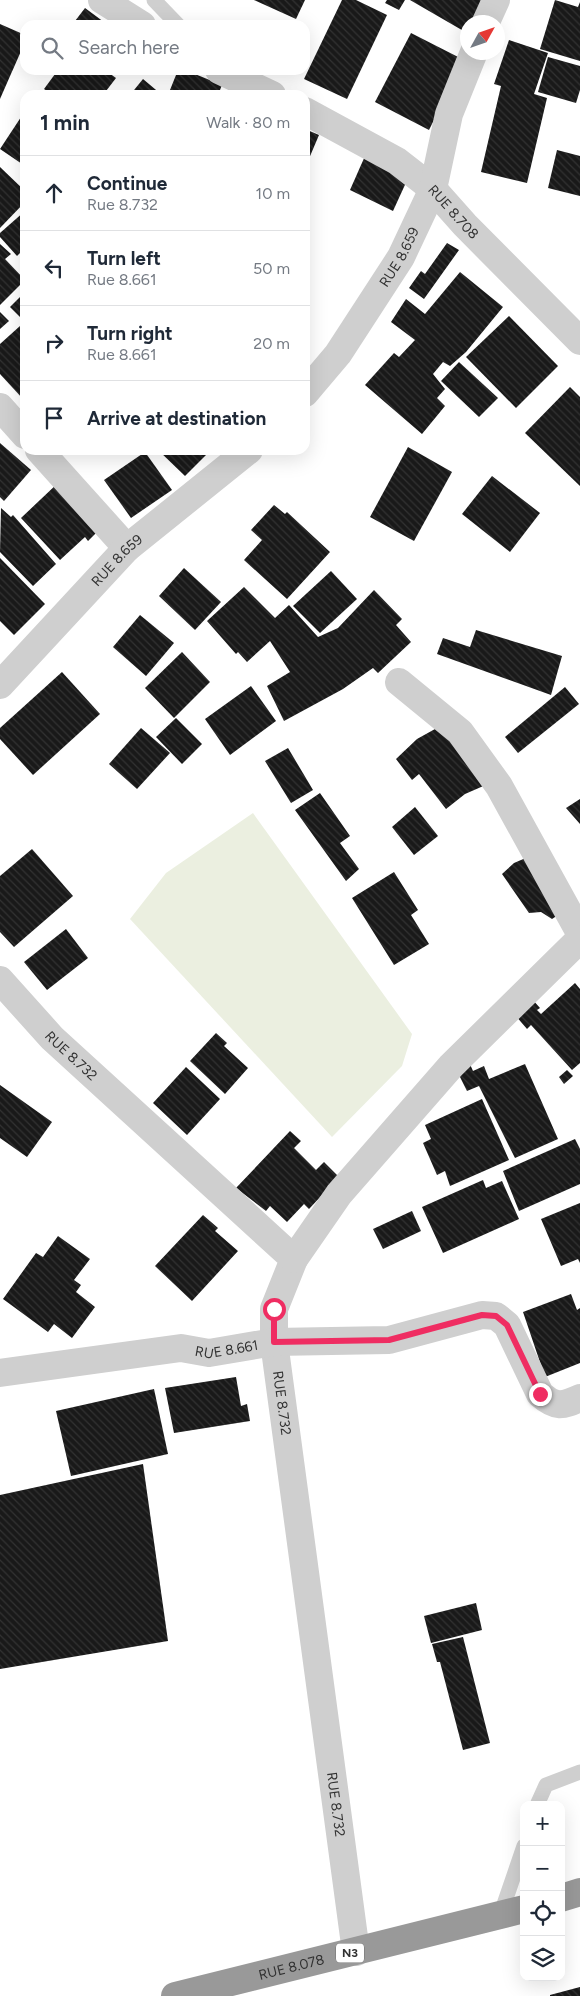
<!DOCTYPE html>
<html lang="en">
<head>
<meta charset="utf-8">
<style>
  :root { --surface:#fff; --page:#f2f2f3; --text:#1f2937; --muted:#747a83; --line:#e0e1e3 }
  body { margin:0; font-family:Figtree,sans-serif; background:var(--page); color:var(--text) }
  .controls { position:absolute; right:15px; bottom:15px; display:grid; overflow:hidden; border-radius:10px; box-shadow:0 5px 20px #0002 }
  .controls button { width:45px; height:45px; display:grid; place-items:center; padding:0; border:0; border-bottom:1px solid var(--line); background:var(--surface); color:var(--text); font:25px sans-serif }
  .compass { position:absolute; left:460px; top:15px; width:45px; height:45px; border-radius:50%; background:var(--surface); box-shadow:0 5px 20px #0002; rotate:50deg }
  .stop { position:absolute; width:15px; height:15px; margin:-11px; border:4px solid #ef2d62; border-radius:50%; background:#fff }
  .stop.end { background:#ef2d62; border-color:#fff; box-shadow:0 1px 5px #0008 }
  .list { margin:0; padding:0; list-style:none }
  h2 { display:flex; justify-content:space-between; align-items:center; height:65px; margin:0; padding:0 20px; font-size:21px }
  h2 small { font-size:16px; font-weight:400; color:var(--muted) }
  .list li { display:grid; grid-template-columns:32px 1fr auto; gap:15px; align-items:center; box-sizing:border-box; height:75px; padding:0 20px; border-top:1px solid var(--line) }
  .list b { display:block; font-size:19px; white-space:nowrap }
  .list p { margin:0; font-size:16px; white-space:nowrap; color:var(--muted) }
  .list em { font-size:16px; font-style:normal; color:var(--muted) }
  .icon { flex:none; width:28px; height:28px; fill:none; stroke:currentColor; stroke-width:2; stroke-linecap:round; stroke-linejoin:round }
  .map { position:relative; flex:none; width:580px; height:1996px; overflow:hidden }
  .search { position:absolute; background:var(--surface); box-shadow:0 5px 20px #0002; left:20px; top:20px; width:290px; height:55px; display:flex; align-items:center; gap:12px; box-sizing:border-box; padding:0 18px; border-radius:15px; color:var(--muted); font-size:19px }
  .panel { position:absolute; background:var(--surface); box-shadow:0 5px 20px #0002; left:20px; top:90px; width:290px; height:365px; border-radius:15px }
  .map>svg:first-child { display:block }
</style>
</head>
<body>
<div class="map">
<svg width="580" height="1996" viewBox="0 0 580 1996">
  <defs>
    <pattern id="building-back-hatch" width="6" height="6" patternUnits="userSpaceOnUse" patternTransform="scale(1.25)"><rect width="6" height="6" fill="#191919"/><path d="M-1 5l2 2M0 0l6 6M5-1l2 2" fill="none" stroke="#323232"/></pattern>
  </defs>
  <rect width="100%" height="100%" fill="#fff"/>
  <polygon fill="#ebefe0" points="253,813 412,1034 402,1066 332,1137 130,919 166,873"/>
  <g fill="url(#building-back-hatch)">
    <polygon points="254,0 305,0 296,19"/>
    <polygon points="342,0 356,0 387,15 347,99 304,79"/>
    <polygon points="387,0 405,0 399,10 385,3"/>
    <polygon points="410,0 485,0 473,22 468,22 467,33"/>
    <polygon points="555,0 578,7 580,2 580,61 540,49"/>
    <polygon points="85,8 108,25 72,25"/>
    <polygon points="0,24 25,35 25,42 0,99"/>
    <polygon points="411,33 464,60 429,130 375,102"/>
    <polygon points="509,40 548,53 534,94 547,98 527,183 481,172 501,86 494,84"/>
    <polygon points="548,57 580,66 580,90 576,103 538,92"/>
    <polygon points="58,70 105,70 116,78 103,95 52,95 44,89"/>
    <polygon points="178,70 185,70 222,85 218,95 168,95"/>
    <polygon points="143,79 162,95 130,95"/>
    <polygon points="25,111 25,166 0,149"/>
    <polygon points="305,129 319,135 305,168"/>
    <polygon points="557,150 580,156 580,196 548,188"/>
    <polygon points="365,156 409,176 393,211 350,190"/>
    <polygon points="0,167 25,191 25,202 0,228"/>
    <polygon points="25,211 25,248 17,256 0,237 0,233"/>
    <polygon points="447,243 459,250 424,299 409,288 421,271 425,274"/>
    <polygon points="0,244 11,254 5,259 25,280 0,305"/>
    <polygon points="460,272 503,307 466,352 450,366 443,362 433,374 445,389 437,398 445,406 422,434 365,385 394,353 399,357 415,340 391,322 406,299 425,314"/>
    <polygon points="25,292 25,322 10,307"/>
    <polygon points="0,312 9,321 0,329"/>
    <polygon points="509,316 558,366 516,408 466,357"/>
    <polygon points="20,326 25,332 25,397 23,399 0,374 0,344"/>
    <polygon points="459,362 498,398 479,417 441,381"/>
    <polygon points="570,387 580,397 580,486 525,433"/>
    <polygon points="0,443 31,470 4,501 0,497"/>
    <polygon points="408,447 452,472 414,541 370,517"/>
    <polygon points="158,450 211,450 185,476"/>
    <polygon points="145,452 172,490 131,518 104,480"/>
    <polygon points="492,476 540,513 510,552 462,514"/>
    <polygon points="59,482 101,528 88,541 85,537 60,560 21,518"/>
    <polygon points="274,505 285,514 287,512 330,552 287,599 244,560 262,540 251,530"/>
    <polygon points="1,508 11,517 13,515 56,564 33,586 0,552"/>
    <polygon points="0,558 45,604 14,635 0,621"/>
    <polygon points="184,568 221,602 195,630 159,596"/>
    <polygon points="331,571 357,599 320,633 293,606"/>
    <polygon points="244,587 275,618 289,605 318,637 338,628 374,590 402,619 396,625 411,642 378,673 373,668 343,689 284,721 267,686 290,672 270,641 247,662 238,652 236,654 207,621"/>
    <polygon points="140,615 174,643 146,676 113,647"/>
    <polygon points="476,630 562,656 551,695 437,654 443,638 470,647"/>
    <polygon points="182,652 210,682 174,718 145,688"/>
    <polygon points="62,672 100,714 33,775 0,739 0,728"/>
    <polygon points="251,686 276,721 230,755 205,719"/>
    <polygon points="565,687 579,704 518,753 505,737"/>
    <polygon points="176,718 202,744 182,764 156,737"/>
    <polygon points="444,724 488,784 465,794 446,809 419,774 412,780 396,759 417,739"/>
    <polygon points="141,728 170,753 137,789 109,764"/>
    <polygon points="288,748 313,790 291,803 265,761"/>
    <polygon points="320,793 350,836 340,843 359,869 346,881 295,810"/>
    <polygon points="580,799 580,824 566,808"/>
    <polygon points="415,807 438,836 414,855 392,827"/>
    <polygon points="32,849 73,896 14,947 0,932 0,876"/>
    <polygon points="528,857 564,911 552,919 541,912 529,913 502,874 514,863"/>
    <polygon points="394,872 418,910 411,915 429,944 394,965 352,898"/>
    <polygon points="66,929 88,958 47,990 24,962"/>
    <polygon points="575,983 580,989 580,1063 572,1070 531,1025 527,1029 515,1015 532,999 540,1008 537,1010 541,1014"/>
    <polygon points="216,1033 227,1043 224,1046 248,1068 225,1094 190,1061"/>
    <polygon points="469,1062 473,1071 484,1066 489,1079 525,1064 558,1139 515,1158 479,1086 467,1091 458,1073"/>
    <polygon points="186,1067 220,1099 187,1135 153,1103"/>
    <polygon points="567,1070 573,1076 564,1084 559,1077"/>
    <polygon points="0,1085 52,1122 27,1157 0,1138"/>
    <polygon points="482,1099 509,1160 450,1186 445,1171 437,1175 423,1143 431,1139 425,1125"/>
    <polygon points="290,1131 301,1141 294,1148 316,1170 324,1162 339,1177 309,1209 304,1204 287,1222 270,1206 266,1211 236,1188"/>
    <polygon points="575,1139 580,1149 580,1184 519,1211 503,1171"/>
    <polygon points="483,1180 486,1188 502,1181 519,1219 443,1253 422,1207"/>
    <polygon points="580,1203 580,1263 578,1259 561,1266 541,1219"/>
    <polygon points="412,1211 421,1231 383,1249 373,1229"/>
    <polygon points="203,1215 218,1228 215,1231 238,1251 192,1301 155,1266"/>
    <polygon points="58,1236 90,1259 74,1280 81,1285 76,1292 95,1307 72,1338 54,1324 48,1332 3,1299 36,1253 43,1257"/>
    <polygon points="571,1294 577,1310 580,1308 580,1363 545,1377 523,1312"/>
    <polygon points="236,1377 241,1406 247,1404 250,1421 174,1433 165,1388"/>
    <polygon points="154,1389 168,1454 71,1476 56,1411"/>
    <polygon points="143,1464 168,1641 0,1669 0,1495"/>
    <polygon points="476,1603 482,1630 431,1643 424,1616"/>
    <polygon points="463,1637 490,1743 463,1750 440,1662 437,1662 432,1644"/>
    <polygon points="580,1987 580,1996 550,1996 550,1995"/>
  </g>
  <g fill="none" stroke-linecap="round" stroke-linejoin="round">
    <g stroke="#cfcfcf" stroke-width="15">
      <polyline points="154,0 178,25"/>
      <polyline points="537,1805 546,1785 580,1772"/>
      <polyline points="500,1916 524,1846"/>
    </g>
    <g stroke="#cfcfcf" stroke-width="28">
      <polyline points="102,0 142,25"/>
      <polyline points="486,22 496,0"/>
      <polyline points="219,70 272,95"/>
      <path id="s1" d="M305,111L397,161L433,189L465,225L580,341"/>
      <path id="s2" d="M305,393L338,354L401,257L433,189L449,114L474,52"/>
      <polyline points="0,407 25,435"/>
      <polyline points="39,450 127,548"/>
      <polyline points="399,682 460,732 499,786 580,933"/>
      <path id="s3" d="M0,685L127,548L249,450"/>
      <path id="s4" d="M0,980L52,1038L294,1259L274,1309V1342L356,1952"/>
      <polyline points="294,1259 339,1194 451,1066 580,939"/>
      <path id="s5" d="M0,1373L181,1348L209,1353L274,1342L389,1340L482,1315L496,1316L507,1325L540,1394C556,1408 562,1406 580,1398"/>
    </g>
    <g stroke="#999" stroke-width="28">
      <polyline points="561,1898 580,1892"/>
      <path id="s6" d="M175,1996L524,1909"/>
    </g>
  </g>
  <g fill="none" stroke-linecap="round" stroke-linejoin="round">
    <polyline stroke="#ef2d62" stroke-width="6" points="274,1309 274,1342 389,1340 482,1315 496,1316 507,1325 540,1394"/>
  </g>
  <g text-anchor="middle" stroke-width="5" stroke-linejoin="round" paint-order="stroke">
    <rect fill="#fff" stroke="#707070" stroke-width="1" x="336" y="1943.5" width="28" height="19" rx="4"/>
    <g font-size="12" font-weight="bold" fill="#323232">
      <text x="350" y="1957">N3</text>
    </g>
    <g font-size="14" fill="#323232" stroke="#fff">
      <text dy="5" stroke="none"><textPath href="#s1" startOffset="181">RUE 8.708</textPath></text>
      <text dy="5" stroke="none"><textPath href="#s2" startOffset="166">RUE 8.659</textPath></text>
      <text dy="5" stroke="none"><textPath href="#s3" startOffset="171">RUE 8.659</textPath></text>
      <text dy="5" stroke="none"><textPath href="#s4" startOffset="104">RUE 8.732</textPath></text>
      <text dy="5" stroke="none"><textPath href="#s5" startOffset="229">RUE 8.661</textPath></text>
      <text dy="5" stroke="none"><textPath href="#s4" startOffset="554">RUE 8.732</textPath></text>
      <text dy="5" stroke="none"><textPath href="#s4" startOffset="959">RUE 8.732</textPath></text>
      <text dy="5" stroke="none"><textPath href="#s6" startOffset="120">RUE 8.078</textPath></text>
    </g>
  </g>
</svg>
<div class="controls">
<button>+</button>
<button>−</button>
<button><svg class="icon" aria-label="locate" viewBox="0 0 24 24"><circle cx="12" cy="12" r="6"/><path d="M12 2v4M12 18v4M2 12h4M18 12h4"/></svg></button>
<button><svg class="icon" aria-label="layers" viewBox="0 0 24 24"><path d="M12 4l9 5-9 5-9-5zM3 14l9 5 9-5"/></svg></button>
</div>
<svg class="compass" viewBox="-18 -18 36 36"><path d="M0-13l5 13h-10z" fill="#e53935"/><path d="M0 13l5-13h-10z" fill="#747a83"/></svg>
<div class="stop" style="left:274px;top:1309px"></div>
<div class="stop end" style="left:540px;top:1394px"></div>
<div class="search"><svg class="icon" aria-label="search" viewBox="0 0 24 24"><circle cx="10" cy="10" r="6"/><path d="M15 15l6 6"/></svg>Search here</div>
<section class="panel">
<h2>1 min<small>Walk · 80 m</small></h2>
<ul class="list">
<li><svg class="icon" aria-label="ahead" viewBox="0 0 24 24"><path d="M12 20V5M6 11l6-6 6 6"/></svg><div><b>Continue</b><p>Rue 8.732</p></div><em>10 m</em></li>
<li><svg class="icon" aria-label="left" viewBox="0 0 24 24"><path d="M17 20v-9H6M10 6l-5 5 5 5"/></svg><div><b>Turn left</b><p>Rue 8.661</p></div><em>50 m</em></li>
<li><svg class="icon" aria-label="right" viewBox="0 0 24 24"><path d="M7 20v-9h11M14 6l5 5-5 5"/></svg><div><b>Turn right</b><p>Rue 8.661</p></div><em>20 m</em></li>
<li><svg class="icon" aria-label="arrive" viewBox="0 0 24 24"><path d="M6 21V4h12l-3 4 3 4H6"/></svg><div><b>Arrive at destination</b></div></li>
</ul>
</section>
</div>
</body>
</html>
